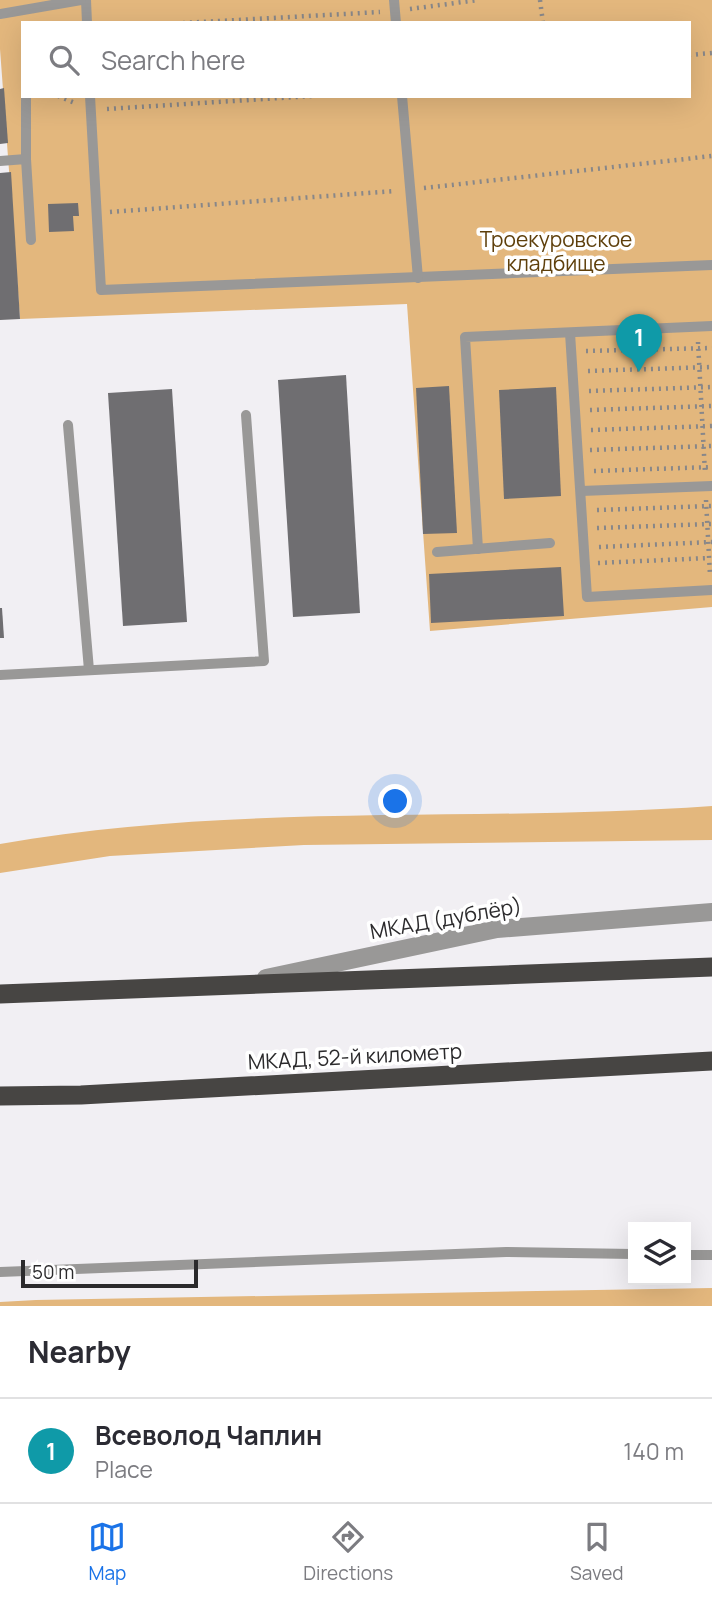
<!DOCTYPE html>
<html lang="en">
<head>
<meta charset="utf-8">
<style>
  :root { --surface:#fff; --page:#f7f7f7; --text:#2b2b33; --muted:#7c7c81; --line:#e1e1e2; --accent:#1a73e8 }
  body { margin:0; font-family:Manrope,sans-serif; background:var(--page); color:var(--text) }
  .controls { position:absolute; right:21px; bottom:21px; display:grid; overflow:hidden; border-radius:0px; box-shadow:0 7px 28px #0002 }
  .controls button { width:63px; height:63px; display:grid; place-items:center; padding:0; border:0; border-bottom:2px solid var(--line); background:var(--surface); color:var(--text); font:35px sans-serif }
  .scale { position:absolute; left:21px; bottom:18px; width:177px; box-sizing:border-box; padding-left:7px; border:4px solid #2b2a2c; border-top:0; font-size:19px; line-height:24px; white-space:nowrap; color:#2b2a2c; -webkit-text-stroke:5px #fff; paint-order:stroke }
  .you { position:absolute; left:396px; top:802px; width:24px; height:24px; margin:-18px; border:5px solid #fff; border-radius:50%; background:#1a73e8; box-shadow:0 0 0 10px #1a73e833 }
  .badge { display:grid; place-items:center; width:46px; height:46px; border-radius:50%; background:var(--accent); color:#fff; font-size:23px; font-weight:700 }
  .pin { position:absolute; translate:-50% -58px; filter:drop-shadow(0 2px 4px #0008) }
  .pin::after { content:''; position:absolute; top:37px; width:24px; height:21px; background:inherit; clip-path:polygon(0 0,100% 0,50% 100%) }
  .list { margin:0; padding:0; list-style:none }
  h2 { display:flex; justify-content:space-between; align-items:center; height:91px; margin:0; padding:0 28px; font-size:30px }
  h2 small { font-size:23px; font-weight:400; color:var(--muted) }
  .list li { display:grid; grid-template-columns:46px 1fr auto; gap:21px; align-items:center; box-sizing:border-box; height:105px; padding:0 28px; border-top:2px solid var(--line) }
  .list b { display:block; font-size:26px; white-space:nowrap }
  .list p { margin:0; font-size:23px; white-space:nowrap; color:var(--muted) }
  .list em { font-size:23px; font-style:normal; color:var(--muted) }
  .icon { flex:none; width:38px; height:38px; fill:none; stroke:currentColor; stroke-width:2; stroke-linecap:round; stroke-linejoin:round }
  .map { position:relative; flex:none; width:712px; height:1306px; overflow:hidden }
  .search { position:absolute; background:var(--surface); box-shadow:0 7px 28px #0002; left:21px; right:21px; top:21px; height:77px; display:flex; align-items:center; gap:18px; box-sizing:border-box; padding:0 24px; border-radius:0px; color:var(--muted); font-size:26px }
  .sheet { height:196px; background:var(--surface) }
  nav { display:flex; justify-content:space-around; align-items:center; box-sizing:border-box; height:98px; border-top:2px solid var(--line); background:var(--surface); font-size:19px; color:var(--muted) }
  nav a { display:grid; justify-items:center; gap:4px }
  nav .on { color:var(--accent) }
  .map>svg:first-child { display:block }
</style>
</head>
<body>
<div class="map">
<svg width="712" height="1306" viewBox="0 0 712 1306">
  <rect width="100%" height="100%" fill="#f1eff3"/>
  <g fill="#e3b77d" fill-rule="evenodd">
    <path d="M0,0H712V607L430,631L407,304L20,319L0,49ZM23,23H689V96H23Z"/>
    <path d="M712,806V840L304,845L110,856L0,873V844C235,802 475,823 712,806Z"/>
    <polygon points="712,1288 712,1306 0,1306 0,1302 36,1300"/>
  </g>
  <g fill="#6f6e71">
    <polygon points="4,88 8,143 0,144 0,89"/>
    <polygon points="11,172 20,319 0,320 0,173"/>
    <polygon points="78,203 79,216 73,216 74,231 49,232 48,204"/>
    <polygon points="346,375 360,613 293,617 278,380"/>
    <polygon points="449,386 457,533 423,534 416,388"/>
    <polygon points="556,387 561,496 504,499 499,390"/>
    <polygon points="172,389 187,622 123,626 108,393"/>
    <polygon points="561,567 564,616 431,623 429,574"/>
    <polygon points="0,608 2,608 4,638 0,638"/>
  </g>
  <g fill="none" stroke-linecap="round" stroke-linejoin="round">
    <g stroke="#888789" stroke-width="4.5" stroke-dasharray="2 5" stroke-linecap="butt">
      <polyline points="540,0 543,23"/>
      <polyline points="410,9 478,0"/>
      <polyline points="183,23 380,12"/>
      <polyline points="689,55 712,53"/>
      <polyline points="58,96 75,103"/>
      <polyline points="107,109 312,96"/>
      <polyline points="424,188 712,156"/>
      <polyline points="110,212 395,191"/>
      <polyline points="698,342 705,473"/>
      <polyline points="586,351 712,348"/>
      <polyline points="588,371 712,367"/>
      <polyline points="589,391 712,387"/>
      <polyline points="590,410 712,406"/>
      <polyline points="591,430 712,426"/>
      <polyline points="590,450 712,446"/>
      <polyline points="594,471 712,467"/>
      <polyline points="706,500 710,575"/>
      <polyline points="597,510 712,506"/>
      <polyline points="597,528 712,524"/>
      <polyline points="599,547 712,542"/>
      <polyline points="598,563 709,558"/>
    </g>
    <g stroke="#999897" stroke-width="10">
      <polyline points="86,0 87,23"/>
      <polyline points="394,0 396,23"/>
      <polyline points="0,14 81,0"/>
      <polyline points="26,96 26,159"/>
      <polyline points="90,96 101,290 712,265"/>
      <polyline points="402,96 418,278"/>
      <polyline points="0,161 26,159 31,240"/>
      <polyline points="570,333 587,597 712,590"/>
      <polyline points="68,425 89,670"/>
      <polyline points="581,491 712,486"/>
      <polyline points="478,549 465,337 712,326"/>
      <polyline points="437,552 550,543"/>
      <polyline points="0,675 264,661 246,415"/>
      <polyline points="686,1255 712,1255"/>
      <polyline points="0,1272 506,1252 633,1254"/>
    </g>
    <polyline stroke="#999897" stroke-width="18" points="266,978 497,929 712,912"/>
    <g stroke="#474543" stroke-width="19">
      <polyline points="0,994 712,967"/>
      <polyline points="0,1096 81,1095 712,1061"/>
    </g>
  </g>
  <g text-anchor="middle" stroke-width="7" stroke-linejoin="round" paint-order="stroke">
    <g font-size="21" fill="#5e3f0b" stroke="#fff">
      <text x="556" y="247">Троекуровское<tspan x="556" dy="24">кладбище</tspan></text>
    </g>
    <g font-size="21" fill="#2b2a2c" stroke="#fff">
      <text transform="translate(446 919) rotate(-10)" y="7">МКАД (дублёр)</text>
      <text transform="translate(355 1057) rotate(-3)" y="7">МКАД, 52-й километр</text>
    </g>
  </g>
</svg>
<div class="controls">
<button><svg class="icon" aria-label="layers" viewBox="0 0 24 24"><path d="M12 4l9 5-9 5-9-5zM3 14l9 5 9-5"/></svg></button>
</div>
<div class="scale">50 m</div>
<div class="you"></div>
<div class="pin badge" style="left:639px;top:372px;background:#0f9aa8">1</div>
<div class="search"><svg class="icon" aria-label="search" viewBox="0 0 24 24"><circle cx="10" cy="10" r="6"/><path d="M15 15l6 6"/></svg>Search here</div>
</div>
<section class="sheet">
<h2>Nearby<small></small></h2>
<ul class="list">
<li><span class="badge" style="background:#0f9aa8">1</span><div><b>Всеволод Чаплин</b><p>Place</p></div><em>140 m</em></li>
</ul>
</section>
<nav>
<a class="on"><svg class="icon" aria-label="map" viewBox="0 0 24 24"><path d="M3 6l6-2 6 2 6-2v14l-6 2-6-2-6 2zM9 4v14M15 6v14"/></svg>Map</a>
<a><svg class="icon" aria-label="directions" viewBox="0 0 24 24"><path d="M12 3l9 9-9 9-9-9zM9 14v-3h6M13 9l2 2-2 2"/></svg>Directions</a>
<a><svg class="icon" aria-label="saved" viewBox="0 0 24 24"><path d="M7 4h10v16l-5-4-5 4z"/></svg>Saved</a>
</nav>
</body>
</html>
